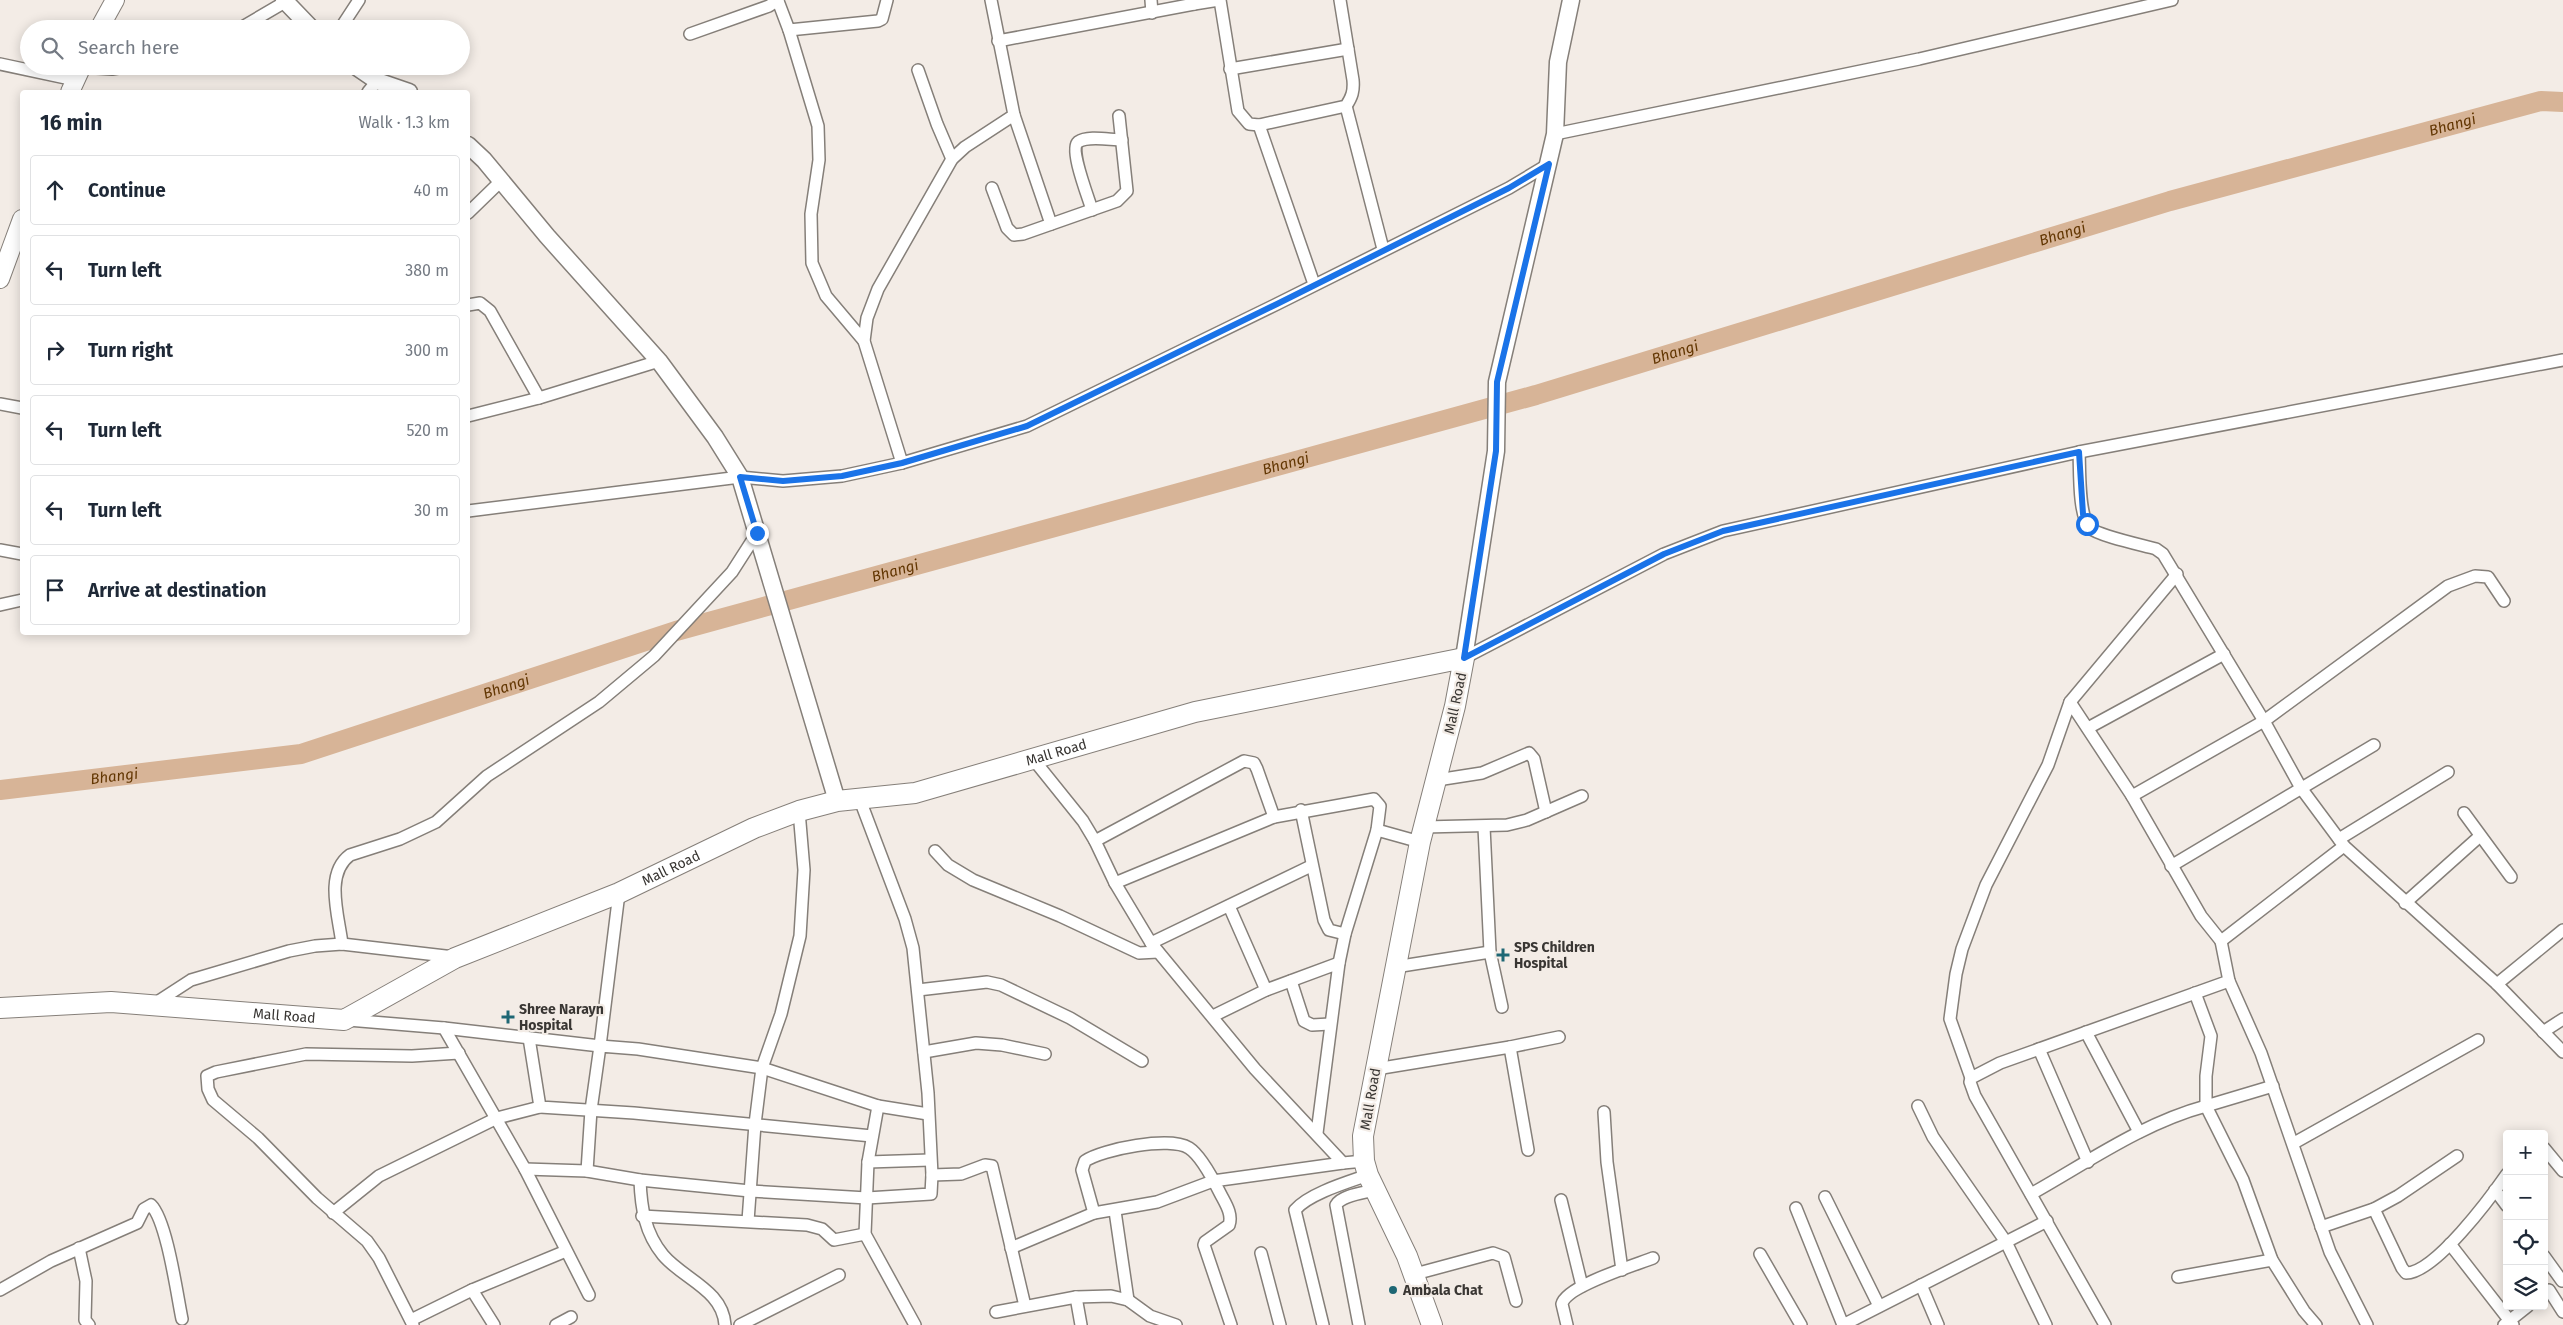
<!DOCTYPE html>
<html lang="en">
<head>
<meta charset="utf-8">
<style>
  :root { --surface:#fff; --page:#f6f6f7; --text:#1f2937; --muted:#747a83; --line:#e0e1e3 }
  body { margin:0; font-family:"Fira Sans",sans-serif; background:var(--page); color:var(--text) }
  .controls { position:absolute; right:15px; bottom:15px; display:grid; overflow:hidden; border-radius:5px; box-shadow:0 2px 12px #0003 }
  .controls button { width:45px; height:45px; display:grid; place-items:center; padding:0; border:0; border-bottom:1px solid var(--line); background:var(--surface); color:var(--text); font:25px sans-serif }
  .stop { position:absolute; width:15px; height:15px; margin:-11px; border:4px solid #1a73e8; border-radius:50%; background:#fff }
  .stop.end { background:#1a73e8; border-color:#fff; box-shadow:0 1px 5px #0008 }
  .list { margin:0; padding:0; list-style:none }
  h2 { display:flex; justify-content:space-between; align-items:center; height:65px; margin:0; padding:0 20px; font-size:21px }
  h2 small { font-size:16px; font-weight:400; color:var(--muted) }
  .list li { display:grid; grid-template-columns:32px 1fr auto; gap:15px; align-items:center; box-sizing:border-box; height:70px; margin:0 10px 10px; padding:0 10px; border:1px solid var(--line); border-radius:5px }
  .list b { display:block; font-size:19px; white-space:nowrap }
  .list em { font-size:16px; font-style:normal; color:var(--muted) }
  .icon { flex:none; width:28px; height:28px; fill:none; stroke:currentColor; stroke-width:2; stroke-linecap:round; stroke-linejoin:round }
  .map { position:relative; flex:none; width:2563px; height:1325px; overflow:hidden }
  .search { position:absolute; background:var(--surface); box-shadow:0 2px 12px #0003; left:20px; top:20px; width:450px; height:55px; display:flex; align-items:center; gap:12px; box-sizing:border-box; padding:0 18px; border-radius:28px; color:var(--muted); font-size:19px }
  .panel { position:absolute; background:var(--surface); box-shadow:0 2px 12px #0003; left:20px; top:90px; width:450px; height:545px; border-radius:5px }
  .map>svg:first-child { display:block }
</style>
</head>
<body>
<div class="map">
<svg width="2563" height="1325" viewBox="0 0 2563 1325">
  <rect width="100%" height="100%" fill="#f3ece6"/>
  <g fill="none" stroke-linecap="round" stroke-linejoin="round">
    <path stroke="#d7b497" stroke-width="20" id="s1" d="M0,790L301,754L676,631L1536,395L2170,201L2541,101L2563,102"/>
    <g stroke="#857f79" stroke-width="14">
      <g id="street">
        <polyline points="1151,0 1152,13"/>
        <path d="M1220,0L1238,111L1249,124L1259,125L1346,106C1352,97 1354,91 1353,80L1340,0"/>
        <polyline points="778,1 789,30 818,126 819,160 811,214 812,263 826,296 864,341"/>
        <polyline points="1194,4 1219,0"/>
        <polyline points="239,29 285,2"/>
        <polyline points="340,29 359,0"/>
        <polyline points="789,30 878,21 882,19 887,0"/>
        <polyline points="690,34 769,6 778,0"/>
        <polyline points="998,41 1194,4 1194,0"/>
        <polyline points="0,64 75,80"/>
        <polyline points="81,67 112,69 130,66"/>
        <polyline points="1230,69 1348,49"/>
        <polyline points="918,70 937,124 952,159"/>
        <polyline points="368,92 377,81"/>
        <polyline points="1346,106 1383,249"/>
        <polyline points="1014,115 1051,224"/>
        <polyline points="1259,125 1314,284"/>
        <polyline points="1555,134 1919,59 2172,0"/>
        <polyline points="992,188 1007,228 1014,235 1023,234 1117,201 1127,191 1119,116"/>
        <path d="M1092,210C1089,199 1069,149 1078,142C1088,135 1110,140 1122,140"/>
        <polyline points="468,213 501,181"/>
        <polyline points="468,305 480,303 490,311 539,398"/>
        <polyline points="0,404 22,408"/>
        <polyline points="468,416 539,398 659,361"/>
        <path d="M2079,452C2080,469 2078,516 2090,528C2099,536 2142,545 2156,549L2163,554L2264,721L2301,788L2344,846L2497,984L2563,1052"/>
        <polyline points="902,463 864,341 867,318 878,289 952,159 965,147 1014,115 991,0"/>
        <polyline points="468,511 740,477 783,481 842,476 902,463 1027,426 1277,304 1509,188 1549,164"/>
        <polyline points="0,550 22,554"/>
        <polyline points="0,605 22,600"/>
        <polyline points="1464,658 1664,554 1723,531 2079,452 2563,360"/>
        <polyline points="2070,702 2177,574"/>
        <polyline points="2088,728 2224,654"/>
        <polyline points="1034,760 1083,821 1095,841 1115,883 1151,943 1255,1069 1343,1163 1364,1161"/>
        <polyline points="1437,780 1482,773 1529,753 1534,759 1546,812"/>
        <polyline points="2132,796 2264,721 2448,586 2475,576 2488,577 2504,601"/>
        <polyline points="1301,810 1324,920 1329,930 1345,934"/>
        <polyline points="2464,813 2511,877"/>
        <polyline points="1424,827 1507,825 1527,820 1582,796"/>
        <polyline points="1484,827 1490,952 1502,1007"/>
        <polyline points="1377,830 1420,842"/>
        <polyline points="2339,839 2448,772"/>
        <polyline points="1095,841 1244,761 1254,763 1257,769 1274,817"/>
        <polyline points="935,851 948,865 973,880 1060,916 1139,953 1158,952"/>
        <polyline points="2171,866 2374,745"/>
        <polyline points="1115,883 1274,817 1374,799 1380,806 1377,830 1345,934 1339,963"/>
        <polyline points="2405,903 2480,836"/>
        <polyline points="1229,906 1266,990"/>
        <polyline points="1151,943 1311,866"/>
        <path d="M342,944C339,917 324,874 350,855L400,839L436,822L487,776L599,702L654,656L732,572L757,533"/>
        <polyline points="1395,967 1490,952"/>
        <polyline points="1291,981 1304,1021 1312,1025 1330,1024"/>
        <polyline points="2229,981 2261,1053 2330,1252 2367,1325"/>
        <polyline points="2497,984 2563,930"/>
        <polyline points="918,990 987,982 1001,985 1070,1018 1142,1061"/>
        <polyline points="2195,993 2211,1036 2206,1076 2206,1106 2273,1086"/>
        <polyline points="154,1004 191,980 289,951 315,946 342,944 454,957"/>
        <polyline points="1213,1016 1266,990 1339,963 1317,1133"/>
        <polyline points="348,1020 444,1028 600,1046 619,893"/>
        <polyline points="444,1028 525,1169 589,1295"/>
        <polyline points="2086,1032 2139,1132"/>
        <polyline points="2543,1032 2563,1019"/>
        <polyline points="529,1038 540,1107 634,1113 872,1136"/>
        <polyline points="1510,1047 1559,1037"/>
        <polyline points="2039,1049 2088,1162"/>
        <polyline points="924,1052 976,1043 1002,1045 1045,1054"/>
        <polyline points="1376,1069 1510,1047 1528,1150"/>
        <polyline points="1971,1078 1950,1019 1956,974 1962,949 1986,885 2048,765 2070,702 2132,796 2201,916 2221,941 2344,846"/>
        <polyline points="878,1106 928,1114"/>
        <polyline points="1918,1106 1933,1137 2006,1242 2046,1325"/>
        <polyline points="1604,1112 1607,1162 1622,1270"/>
        <polyline points="2294,1143 2478,1040"/>
        <polyline points="2544,1148 2563,1171"/>
        <polyline points="868,1162 930,1160"/>
        <polyline points="525,1169 587,1171 640,1180 750,1191 867,1198 931,1194 932,1175 928,1093 913,948 905,919 860,800"/>
        <polyline points="587,1171 591,1110 600,1046 638,1049 762,1068 878,1106 868,1162 865,1234 915,1325"/>
        <polyline points="932,1175 961,1174 985,1165 992,1166 1025,1306"/>
        <path d="M640,1180C641,1208 645,1233 663,1255C683,1279 723,1290 725,1325"/>
        <polyline points="2495,1190 2507,1206"/>
        <path d="M2031,1194C2088,1162 2143,1123 2206,1106L2243,1180L2272,1260L2304,1311L2316,1325"/>
        <polyline points="1825,1197 1879,1306"/>
        <polyline points="1561,1200 1582,1286"/>
        <polyline points="1796,1208 1843,1325"/>
        <path d="M2374,1209L2402,1268L2406,1273C2435,1273 2491,1197 2507,1174"/>
        <polyline points="1115,1211 1128,1300"/>
        <polyline points="333,1213 379,1176 497,1118 540,1107"/>
        <polyline points="642,1216 807,1225 822,1229 834,1240 865,1234"/>
        <polyline points="748,1221 755,1124 762,1068 781,1014 800,936 804,870 799,811"/>
        <polyline points="2321,1227 2374,1209 2398,1196 2457,1156"/>
        <polyline points="2450,1244 2513,1325"/>
        <polyline points="79,1248 86,1281 85,1320 89,1325"/>
        <polyline points="1011,1248 1094,1213"/>
        <polyline points="1261,1253 1280,1325"/>
        <polyline points="1760,1254 1801,1325"/>
        <polyline points="2544,1256 2562,1281"/>
        <polyline points="1415,1274 1493,1253 1504,1257 1516,1301"/>
        <polyline points="2178,1277 2272,1260"/>
        <polyline points="1921,1285 1938,1325"/>
        <path d="M0,1290L51,1261L137,1223L144,1209L151,1205C167,1221 177,1295 182,1319"/>
        <polyline points="472,1290 566,1251"/>
        <polyline points="2549,1290 2563,1312"/>
        <polyline points="1076,1297 1081,1325"/>
        <polyline points="996,1312 1076,1297 1111,1296 1128,1300 1150,1316 1176,1325"/>
        <polyline points="411,1320 472,1290 494,1325"/>
        <polyline points="413,1325 379,1258 367,1241 317,1198 258,1138 213,1100 208,1089 207,1076 216,1072 306,1054 412,1056 459,1053"/>
        <polyline points="556,1325 571,1317"/>
        <polyline points="740,1325 839,1275"/>
        <path d="M1231,1325L1204,1245L1205,1242L1229,1225C1233,1214 1225,1203 1220,1193C1214,1181 1200,1155 1189,1148C1170,1136 1103,1149 1085,1161L1082,1170L1094,1213L1157,1202L1213,1181L1343,1163"/>
        <path d="M1323,1325L1295,1210C1308,1194 1348,1182 1368,1175"/>
        <path d="M1359,1325L1336,1205C1342,1195 1364,1193 1375,1190"/>
        <path d="M1567,1325L1562,1304C1566,1286 1635,1265 1653,1258"/>
        <polyline points="1843,1325 2047,1221"/>
        <polyline points="2105,1325 1975,1096 1970,1082 1971,1078 2000,1063 2229,981 2221,941"/>
        <polyline points="2504,1325 2528,1306"/>
      </g>
    </g>
    <g stroke="#857f79" stroke-width="19">
      <g id="secondary">
        <polyline points="284,0 312,29"/>
        <polyline points="355,66 377,81 409,92"/>
        <polyline points="468,145 484,160 547,236 659,361 715,437 740,477 837,801"/>
        <polyline points="1464,658 1496,451 1497,382 1555,134 1558,62 1571,0"/>
      </g>
    </g>
    <g stroke="#857f79" stroke-width="20">
      <g id="primary">
        <polyline points="99,29 115,0"/>
        <polyline points="70,92 82,66"/>
        <polyline points="0,279 22,219"/>
      </g>
    </g>
    <g stroke="#857f79" stroke-width="22">
      <g id="highway">
        <path id="s2" d="M0,1008L111,1002L344,1020L455,958L619,893L754,828L799,811L837,801L915,793L1195,712L1464,658L1455,706L1420,842L1363,1136L1364,1161L1368,1175L1407,1256L1432,1325"/>
      </g>
    </g>
    <use href="#street" stroke="#fff" stroke-width="11"/>
    <use href="#secondary" stroke="#fff" stroke-width="16"/>
    <use href="#primary" stroke="#fff" stroke-width="18"/>
    <use href="#highway" stroke="#fff" stroke-width="20"/>
  </g>
  <g fill="none" stroke-linecap="round" stroke-linejoin="round">
    <polyline stroke="#1a73e8" stroke-width="6" points="757,533 740,477 783,481 842,476 902,463 1027,426 1277,304 1509,188 1549,164 1497,382 1496,451 1464,658 1664,554 1723,531 2079,452 2083,514 2087,524"/>
  </g>
  <g fill="#1e6774" stroke="#f3ece6" stroke-width="2">
    <path d="M1500.5 947.5h5v5h5v5h-5v5h-5v-5h-5v-5h5z"/>
    <path d="M505.5 1009.5h5v5h5v5h-5v5h-5v-5h-5v-5h5z"/>
    <circle cx="1393" cy="1290" r="5"/>
  </g>
  <g text-anchor="middle" stroke-width="4.5" stroke-linejoin="round" paint-order="stroke">
    <g font-size="14" fill="#393633" stroke="#f3ece6">
      <text transform="translate(1455 703) rotate(-78)" y="5">Mall Road</text>
      <text dy="5" stroke="none"><textPath href="#s2" startOffset="1111">Mall Road</textPath></text>
      <text dy="5" stroke="none"><textPath href="#s2" startOffset="706">Mall Road</textPath></text>
      <text dy="5" stroke="none"><textPath href="#s2" startOffset="285">Mall Road</textPath></text>
      <text transform="translate(1370 1099) rotate(-80)" y="5">Mall Road</text>
    </g>
    <g font-size="14" font-weight="bold" fill="#393633" stroke="#f3ece6" text-anchor="start">
      <text x="1514" y="952">SPS Children<tspan x="1514" dy="16">Hospital</tspan></text>
      <text x="519" y="1014">Shree Narayn<tspan x="519" dy="16">Hospital</tspan></text>
      <text x="1403" y="1295">Ambala Chat</text>
    </g>
    <g font-size="15" font-style="italic" fill="#623602" stroke="#f3ece6">
      <text dy="5" stroke="none"><textPath href="#s1" startOffset="2545">Bhangi</textPath></text>
      <text dy="5" stroke="none"><textPath href="#s1" startOffset="2140">Bhangi</textPath></text>
      <text dy="5" stroke="none"><textPath href="#s1" startOffset="1735">Bhangi</textPath></text>
      <text dy="5" stroke="none"><textPath href="#s1" startOffset="1330">Bhangi</textPath></text>
      <text dy="5" stroke="none"><textPath href="#s1" startOffset="925">Bhangi</textPath></text>
      <text dy="5" stroke="none"><textPath href="#s1" startOffset="519">Bhangi</textPath></text>
      <text dy="5" stroke="none"><textPath href="#s1" startOffset="115">Bhangi</textPath></text>
    </g>
  </g>
</svg>
<div class="controls">
<button>+</button>
<button>−</button>
<button><svg class="icon" aria-label="locate" viewBox="0 0 24 24"><circle cx="12" cy="12" r="6"/><path d="M12 2v4M12 18v4M2 12h4M18 12h4"/></svg></button>
<button><svg class="icon" aria-label="layers" viewBox="0 0 24 24"><path d="M12 4l9 5-9 5-9-5zM3 14l9 5 9-5"/></svg></button>
</div>
<div class="stop" style="left:2087px;top:524px"></div>
<div class="stop end" style="left:757px;top:533px"></div>
<div class="search"><svg class="icon" aria-label="search" viewBox="0 0 24 24"><circle cx="10" cy="10" r="6"/><path d="M15 15l6 6"/></svg>Search here</div>
<section class="panel">
<h2>16 min<small>Walk · 1.3 km</small></h2>
<ul class="list">
<li><svg class="icon" aria-label="ahead" viewBox="0 0 24 24"><path d="M12 20V5M6 11l6-6 6 6"/></svg><div><b>Continue</b></div><em>40 m</em></li>
<li><svg class="icon" aria-label="left" viewBox="0 0 24 24"><path d="M17 20v-9H6M10 6l-5 5 5 5"/></svg><div><b>Turn left</b></div><em>380 m</em></li>
<li><svg class="icon" aria-label="right" viewBox="0 0 24 24"><path d="M7 20v-9h11M14 6l5 5-5 5"/></svg><div><b>Turn right</b></div><em>300 m</em></li>
<li><svg class="icon" aria-label="left" viewBox="0 0 24 24"><path d="M17 20v-9H6M10 6l-5 5 5 5"/></svg><div><b>Turn left</b></div><em>520 m</em></li>
<li><svg class="icon" aria-label="left" viewBox="0 0 24 24"><path d="M17 20v-9H6M10 6l-5 5 5 5"/></svg><div><b>Turn left</b></div><em>30 m</em></li>
<li><svg class="icon" aria-label="arrive" viewBox="0 0 24 24"><path d="M6 21V4h12l-3 4 3 4H6"/></svg><div><b>Arrive at destination</b></div></li>
</ul>
</section>
</div>
</body>
</html>
